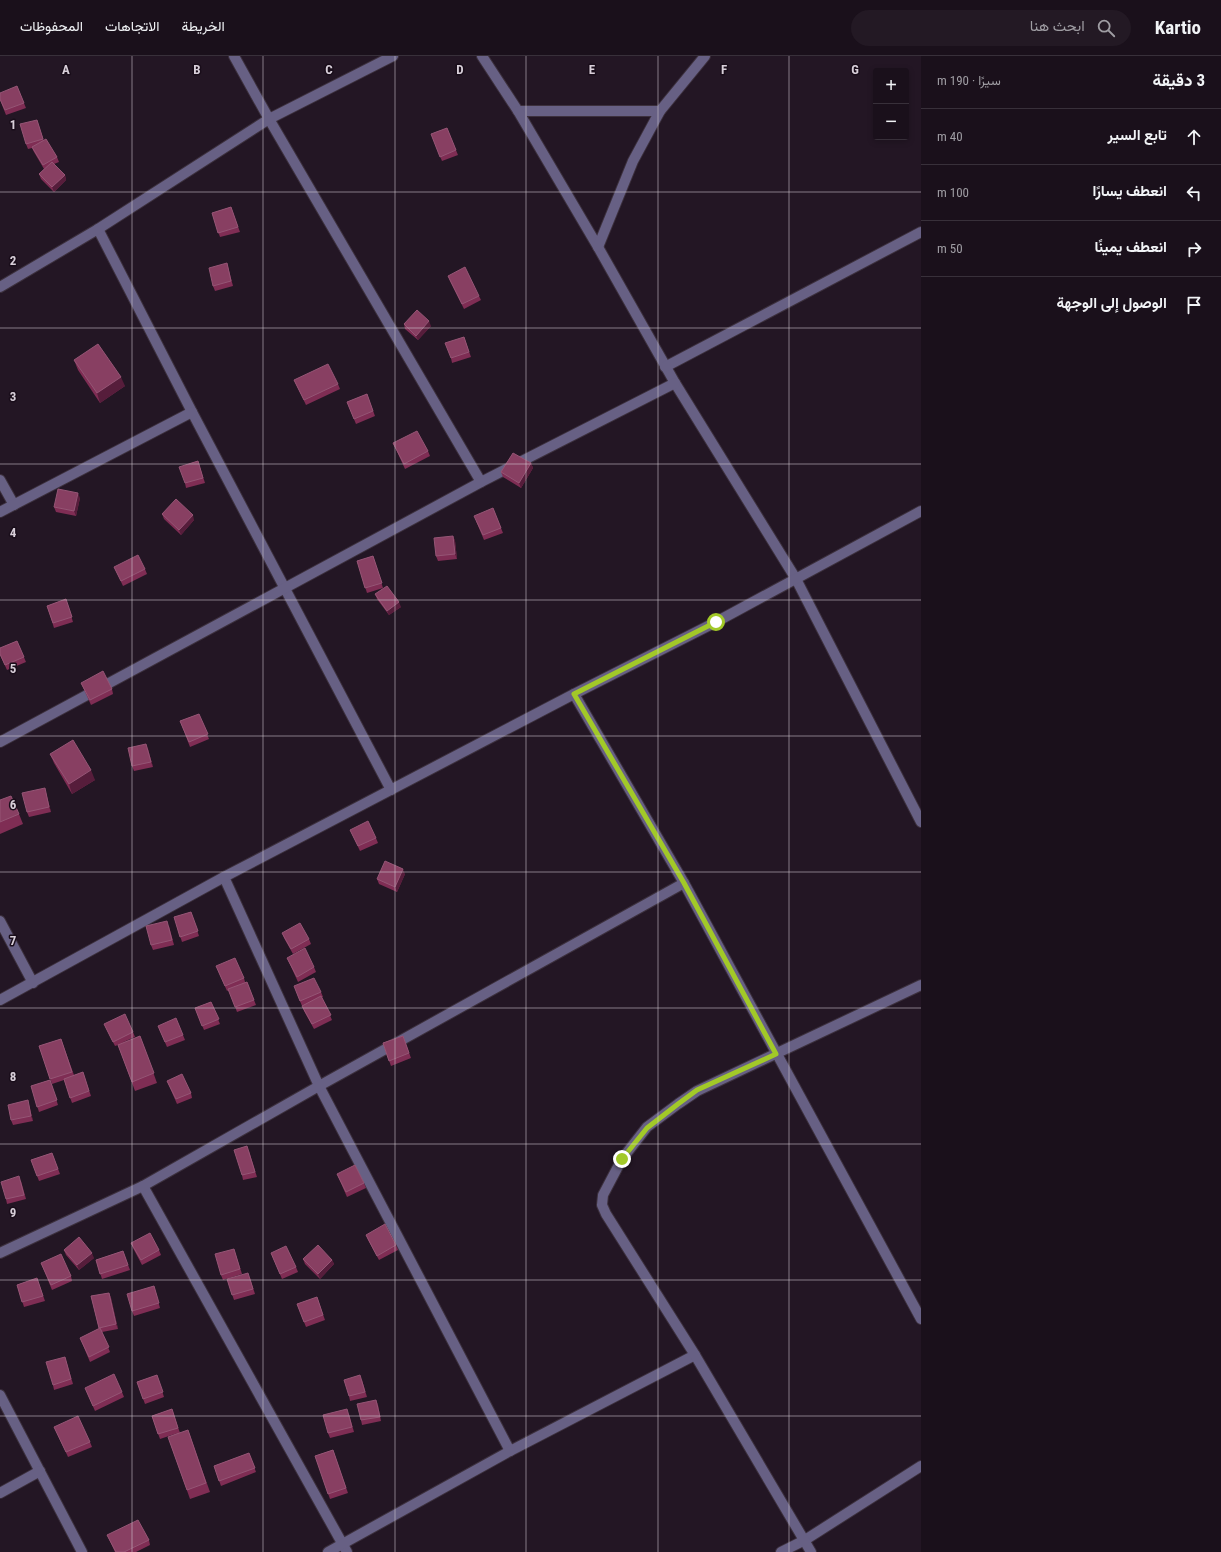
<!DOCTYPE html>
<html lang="ar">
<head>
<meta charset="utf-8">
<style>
  :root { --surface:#1a101b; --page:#231924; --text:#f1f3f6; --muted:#9f9da3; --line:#38303a }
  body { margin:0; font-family:"Roboto Condensed",Vazirmatn,sans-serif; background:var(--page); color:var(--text); direction:rtl }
  .controls { position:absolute; right:12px; top:12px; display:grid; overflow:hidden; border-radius:4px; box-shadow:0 2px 6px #0003 }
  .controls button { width:36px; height:36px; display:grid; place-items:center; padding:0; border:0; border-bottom:1px solid var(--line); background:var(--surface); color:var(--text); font:20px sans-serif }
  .stop { position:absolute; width:12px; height:12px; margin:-9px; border:3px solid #a2c928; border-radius:50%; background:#fff }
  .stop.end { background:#a2c928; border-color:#fff; box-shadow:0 1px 4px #0008 }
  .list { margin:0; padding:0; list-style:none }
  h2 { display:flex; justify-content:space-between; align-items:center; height:52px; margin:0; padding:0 16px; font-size:17px }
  h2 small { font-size:13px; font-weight:400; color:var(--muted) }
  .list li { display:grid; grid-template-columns:26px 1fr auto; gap:12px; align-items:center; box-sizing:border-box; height:56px; padding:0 16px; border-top:1px solid var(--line) }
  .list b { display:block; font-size:15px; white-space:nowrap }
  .list em { font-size:13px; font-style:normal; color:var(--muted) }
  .icon { flex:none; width:22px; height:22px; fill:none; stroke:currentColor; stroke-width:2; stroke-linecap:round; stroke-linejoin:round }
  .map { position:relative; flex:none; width:921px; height:1496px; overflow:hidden; direction:ltr }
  header { display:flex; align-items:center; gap:24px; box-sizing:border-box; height:56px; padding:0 20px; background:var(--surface); border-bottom:1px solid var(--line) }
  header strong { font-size:19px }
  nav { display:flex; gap:22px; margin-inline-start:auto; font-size:14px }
  .search { width:280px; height:36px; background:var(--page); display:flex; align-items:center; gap:10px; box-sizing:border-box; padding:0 14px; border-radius:22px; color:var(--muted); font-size:15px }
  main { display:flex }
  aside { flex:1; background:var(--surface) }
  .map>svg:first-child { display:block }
</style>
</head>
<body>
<header>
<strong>Kartio</strong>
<div class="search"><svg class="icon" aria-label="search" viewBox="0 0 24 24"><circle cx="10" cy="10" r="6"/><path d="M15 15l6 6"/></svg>ابحث هنا</div>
<nav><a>الخريطة</a><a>الاتجاهات</a><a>المحفوظات</a></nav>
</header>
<main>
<aside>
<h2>3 دقيقة<small>سيرًا · 190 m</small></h2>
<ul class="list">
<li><svg class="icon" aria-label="ahead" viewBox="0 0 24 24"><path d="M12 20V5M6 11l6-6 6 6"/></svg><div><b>تابع السير</b></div><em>40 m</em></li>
<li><svg class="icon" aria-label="left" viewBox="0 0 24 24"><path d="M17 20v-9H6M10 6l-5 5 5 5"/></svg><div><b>انعطف يسارًا</b></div><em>100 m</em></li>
<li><svg class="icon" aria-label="right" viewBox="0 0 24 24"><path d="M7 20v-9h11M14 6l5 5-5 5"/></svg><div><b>انعطف يمينًا</b></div><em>50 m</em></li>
<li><svg class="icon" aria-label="arrive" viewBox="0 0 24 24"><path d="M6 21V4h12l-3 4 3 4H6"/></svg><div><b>الوصول إلى الوجهة</b></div></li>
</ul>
</aside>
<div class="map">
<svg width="921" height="1496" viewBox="0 0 921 1496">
  <rect width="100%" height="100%" fill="#231624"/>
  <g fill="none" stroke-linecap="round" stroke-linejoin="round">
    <g stroke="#3c303d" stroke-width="12">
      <g id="minor">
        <polyline points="234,0 269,63 481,426"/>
        <polyline points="482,0 518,55 660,55"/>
        <polyline points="518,55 598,191 675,327 796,523 921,766"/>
        <polyline points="98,173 192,356 391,734"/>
        <polyline points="598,191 633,105 660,55 705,0"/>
        <polyline points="0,231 98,173 269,63 393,0"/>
        <polyline points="665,311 921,176"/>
        <polyline points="0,424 14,449"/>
        <polyline points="0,456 192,356"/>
        <polyline points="574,638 684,827 921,1263"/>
        <polyline points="0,686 481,426 675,327"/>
        <polyline points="224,821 319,1030 510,1395"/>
        <polyline points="0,865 33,927"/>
        <polyline points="0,944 224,821 574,638 716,566 921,455"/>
        <polyline points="143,1130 347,1496"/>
        <polyline points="0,1197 143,1130 319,1030 684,827"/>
        <polyline points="0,1339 82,1496"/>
        <polyline points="0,1437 40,1415"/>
        <polyline points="328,1496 510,1395 695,1299"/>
        <polyline points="781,1496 805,1484 921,1410"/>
        <polyline points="811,1496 695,1299 606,1158 602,1149 603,1139 622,1103 647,1071 678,1048 697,1035 921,929"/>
      </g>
    </g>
    <use href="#minor" stroke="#676084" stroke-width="10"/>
  </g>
  <g fill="#7f2d54">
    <polygon points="17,30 26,52 6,59 0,44"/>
    <polygon points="37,64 44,85 57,101 59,106 54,108 65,119 66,124 54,136 41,123 39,118 44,113 34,96 32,92 28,93 26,88"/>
    <polygon points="447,72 458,99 442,105 431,78"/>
    <polygon points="231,151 240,176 220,181 212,157"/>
    <polygon points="227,207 233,230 215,235 213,230"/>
    <polygon points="448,220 479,240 481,244 464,253 450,225"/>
    <polygon points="404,268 431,270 418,284 405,273"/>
    <polygon points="464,281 471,301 452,307 451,302"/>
    <polygon points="74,304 125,330 100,347 78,314"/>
    <polygon points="294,324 338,328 340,333 306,349"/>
    <polygon points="367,338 375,360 356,368 347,346"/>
    <polygon points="393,387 428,395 430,400 405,413"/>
    <polygon points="198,405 205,427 186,432 185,427"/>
    <polygon points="531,407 533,412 521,432 503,421 501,416"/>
    <polygon points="80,442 76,460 56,456 54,451"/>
    <polygon points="493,452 503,477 484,484 476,465"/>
    <polygon points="162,458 194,464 181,479 164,463"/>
    <polygon points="453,480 455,485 457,503 438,505 436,500"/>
    <polygon points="373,500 383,532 367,537 357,505"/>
    <polygon points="114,511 145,513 147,518 123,530"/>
    <polygon points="375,538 401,551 389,559 377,543"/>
    <polygon points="66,543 73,566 54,572 47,550"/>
    <polygon points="17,585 26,606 7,614 0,599 0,592"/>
    <polygon points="81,627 112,633 113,638 91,649"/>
    <polygon points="199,658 209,683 190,691 180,665"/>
    <polygon points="148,693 153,711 134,715 132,710"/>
    <polygon points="50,698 95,724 72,738 54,707"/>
    <polygon points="46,737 51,756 29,761 27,756"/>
    <polygon points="0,744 19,758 23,768 0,778"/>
    <polygon points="350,774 376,782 378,787 360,795"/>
    <polygon points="405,818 397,836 379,828 377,823"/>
    <polygon points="191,856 199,880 182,886 174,861"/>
    <polygon points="169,870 174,889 153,894 151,889"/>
    <polygon points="282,877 309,883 311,888 293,898 284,882"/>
    <polygon points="287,902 314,911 316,916 298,926"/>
    <polygon points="216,910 244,922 245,926 247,926 256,949 237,956 229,934 227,935"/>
    <polygon points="296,935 321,936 323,941 322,941 332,964 314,973 304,955"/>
    <polygon points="211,946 220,968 204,974 195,952"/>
    <polygon points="104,968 133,976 135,981 121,987 140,980 157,1027 135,1035 118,989 115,990"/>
    <polygon points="158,970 183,979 185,984 167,991"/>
    <polygon points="403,980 411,1002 391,1010 383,987"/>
    <polygon points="61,983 74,1019 83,1016 91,1040 72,1047 64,1024 52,1028 39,990"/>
    <polygon points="50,1024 58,1049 39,1056 31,1030"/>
    <polygon points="167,1025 191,1037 192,1042 177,1048"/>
    <polygon points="29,1049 33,1065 13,1069 11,1064"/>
    <polygon points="249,1095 257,1121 243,1124 242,1119"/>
    <polygon points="52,1097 60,1118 39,1125 31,1104"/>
    <polygon points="337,1118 364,1127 366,1132 347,1141"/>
    <polygon points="21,1125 26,1143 7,1148 6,1143"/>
    <polygon points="366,1179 396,1189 398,1194 379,1204 368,1184"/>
    <polygon points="131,1187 159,1194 161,1199 142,1209 133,1192"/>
    <polygon points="234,1193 242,1218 223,1224 221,1219"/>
    <polygon points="64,1194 94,1202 79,1214 66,1199"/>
    <polygon points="123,1195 130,1214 102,1223 96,1204"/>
    <polygon points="271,1197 296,1211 298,1216 282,1223"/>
    <polygon points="303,1203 332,1204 334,1208 320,1223 305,1208"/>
    <polygon points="41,1207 71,1220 72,1225 52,1234"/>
    <polygon points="37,1222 45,1245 24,1251 17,1229"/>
    <polygon points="250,1222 255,1238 234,1244 227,1223"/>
    <polygon points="154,1230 160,1252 134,1260 132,1255"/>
    <polygon points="109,1237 111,1242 118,1273 102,1276 110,1296 90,1306 80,1282 99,1273 91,1240"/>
    <polygon points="317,1241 325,1264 306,1271 297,1248"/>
    <polygon points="65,1301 73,1328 54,1334 53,1329"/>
    <polygon points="157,1319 164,1341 145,1348 137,1326"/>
    <polygon points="362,1324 367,1341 350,1345 349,1340"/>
    <polygon points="85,1332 122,1336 124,1341 95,1355"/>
    <polygon points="376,1344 378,1349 381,1365 362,1369 361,1364"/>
    <polygon points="172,1353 180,1377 188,1374 210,1436 190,1443 168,1381 178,1377 160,1383 152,1360"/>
    <polygon points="349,1358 354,1376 330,1382 328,1377"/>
    <polygon points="54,1371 90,1386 92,1391 68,1401"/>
    <polygon points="333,1394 348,1437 330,1443 315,1400"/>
    <polygon points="249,1397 256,1416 221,1430 214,1410"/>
    <polygon points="107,1479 149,1484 150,1489 136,1496 115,1496"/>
  </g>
  <g fill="#561d3b">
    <polygon points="65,119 66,124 54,136 52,131"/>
    <polygon points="429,265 431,270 418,284 416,280"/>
    <polygon points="121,321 125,330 100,347 97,337"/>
    <polygon points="531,407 533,412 521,432 519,427"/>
    <polygon points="78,437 80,442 76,460 74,455"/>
    <polygon points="193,459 194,464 181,479 179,474"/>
    <polygon points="453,480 455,485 457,503 455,498"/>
    <polygon points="399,546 401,551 389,559 387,555"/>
    <polygon points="146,688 148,693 153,711 151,706"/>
    <polygon points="91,714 95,724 72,738 69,728"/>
    <polygon points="45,732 46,737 51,756 49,751"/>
    <polygon points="403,813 405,818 397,836 395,831"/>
    <polygon points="28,1044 29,1049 33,1065 31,1060"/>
    <polygon points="92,1197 94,1202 79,1214 77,1209"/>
    <polygon points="332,1204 334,1208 320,1223 318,1218"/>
    <polygon points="109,1237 111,1242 118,1273 116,1268"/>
    <polygon points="376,1344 378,1349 381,1365 380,1361"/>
  </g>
  <g fill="#883f62" stroke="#955575">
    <polygon points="17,30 24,47 5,54 0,43 0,37"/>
    <polygon points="37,64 43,83 26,88 20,68"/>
    <polygon points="447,72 456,94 440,101 431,78"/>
    <polygon points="46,83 57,101 43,109 32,91"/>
    <polygon points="52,106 65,119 52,131 39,118"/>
    <polygon points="231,151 238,171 218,177 212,157"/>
    <polygon points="227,207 231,225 213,230 209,212"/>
    <polygon points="465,211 479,240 462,248 448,220"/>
    <polygon points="417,254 429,265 416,280 404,268"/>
    <polygon points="464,281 469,296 451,302 445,287"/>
    <polygon points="98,288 121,321 97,337 74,304"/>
    <polygon points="328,308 338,328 304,344 294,324"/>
    <polygon points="367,338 373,355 354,363 347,346"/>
    <polygon points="417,375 428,395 404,408 393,387"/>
    <polygon points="513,397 531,407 519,427 501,416"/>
    <polygon points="198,405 203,422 185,427 179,411"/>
    <polygon points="58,433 78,437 74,455 54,451"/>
    <polygon points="176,443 193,459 179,474 162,458"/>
    <polygon points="493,452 501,472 483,479 474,460"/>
    <polygon points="453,480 455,498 436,500 434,482"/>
    <polygon points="138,499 145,513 121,525 114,511"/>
    <polygon points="373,500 382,527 365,532 357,505"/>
    <polygon points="387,530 399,546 387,555 375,538"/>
    <polygon points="66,543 72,561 53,567 47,550"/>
    <polygon points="17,585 24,601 5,609 0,598 0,592"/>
    <polygon points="103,615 112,633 90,644 81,627"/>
    <polygon points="199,658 208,678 189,686 180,665"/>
    <polygon points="73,684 91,714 69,728 50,698"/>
    <polygon points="146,688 151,706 132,710 128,692"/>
    <polygon points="45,732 49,751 27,756 22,737"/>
    <polygon points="11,740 19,758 0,766 0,744"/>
    <polygon points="368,765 376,782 358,790 350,774"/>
    <polygon points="385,805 403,813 395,831 377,823"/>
    <polygon points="191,856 198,875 180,881 174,861"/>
    <polygon points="167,865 172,884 151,889 146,870"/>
    <polygon points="300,867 309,883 291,893 282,877"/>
    <polygon points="305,892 314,911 297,921 287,902"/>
    <polygon points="235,902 244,922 225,930 216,910"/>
    <polygon points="314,922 321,936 300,945 294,930"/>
    <polygon points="247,926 254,944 235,951 228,933"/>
    <polygon points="321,940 331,959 312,968 302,950"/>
    <polygon points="211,946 219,963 202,970 195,952"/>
    <polygon points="125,958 133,976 113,986 104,968"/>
    <polygon points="176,962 183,979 165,986 158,970"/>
    <polygon points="140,980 154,1017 132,1026 118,989"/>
    <polygon points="403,980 409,997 389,1005 383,987"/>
    <polygon points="61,983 72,1016 50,1023 39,990"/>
    <polygon points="83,1016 89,1035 70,1042 64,1023"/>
    <polygon points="182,1018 191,1037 176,1043 167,1025"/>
    <polygon points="50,1024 57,1044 37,1051 31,1030"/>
    <polygon points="28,1044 31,1060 11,1064 8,1049"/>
    <polygon points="247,1090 255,1116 242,1119 234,1094"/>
    <polygon points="52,1097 58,1113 37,1120 31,1104"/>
    <polygon points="355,1109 364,1127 346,1136 337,1118"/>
    <polygon points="19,1120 24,1139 6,1143 1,1126"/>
    <polygon points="385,1168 396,1189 377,1200 366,1179"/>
    <polygon points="150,1177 159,1194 141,1204 131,1187"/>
    <polygon points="79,1181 92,1197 77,1209 64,1194"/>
    <polygon points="318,1189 332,1204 318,1218 303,1203"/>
    <polygon points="286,1190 296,1211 280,1218 271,1197"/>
    <polygon points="234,1193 240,1213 221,1219 215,1198"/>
    <polygon points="123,1195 128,1209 100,1218 96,1204"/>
    <polygon points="61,1198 71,1220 51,1229 41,1207"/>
    <polygon points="248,1217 253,1233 232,1239 227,1223"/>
    <polygon points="37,1222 43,1240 22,1246 17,1229"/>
    <polygon points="154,1230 159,1247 132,1255 127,1238"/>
    <polygon points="109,1237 116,1268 99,1272 91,1240"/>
    <polygon points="317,1241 323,1259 304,1266 297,1248"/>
    <polygon points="100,1272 109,1291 89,1301 80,1282"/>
    <polygon points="65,1301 71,1323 53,1329 46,1306"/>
    <polygon points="114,1318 122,1336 93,1350 85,1332"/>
    <polygon points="157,1319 163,1336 143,1343 137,1326"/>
    <polygon points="360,1319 365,1336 349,1340 344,1324"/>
    <polygon points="376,1344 380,1361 361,1364 357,1348"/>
    <polygon points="172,1353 178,1372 158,1378 152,1360"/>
    <polygon points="347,1353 352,1371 328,1377 323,1359"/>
    <polygon points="78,1360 90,1386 66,1396 54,1371"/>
    <polygon points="188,1374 206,1427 187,1434 168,1381"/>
    <polygon points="333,1394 346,1432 328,1438 315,1400"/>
    <polygon points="249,1397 255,1412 219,1425 214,1410"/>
    <polygon points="138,1464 149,1484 124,1496 116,1496 107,1479"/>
  </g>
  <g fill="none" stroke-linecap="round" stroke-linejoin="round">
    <polyline stroke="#a2c928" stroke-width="5" points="622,1103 647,1072 678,1048 697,1034 776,998 684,827 574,638 716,566"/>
  </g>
  <path fill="none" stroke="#d8cfd9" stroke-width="1" stroke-opacity="0.55" d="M132,0V1496M263,0V1496M395,0V1496M526,0V1496M658,0V1496M789,0V1496M0,136H921M0,272H921M0,408H921M0,544H921M0,680H921M0,816H921M0,952H921M0,1088H921M0,1224H921M0,1360H921"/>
  <g font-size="13" text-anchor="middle" font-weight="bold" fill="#d8cfd9" stroke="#190d1a" stroke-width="3" stroke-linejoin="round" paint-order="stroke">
    <text x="66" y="18">A</text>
    <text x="197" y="18">B</text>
    <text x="329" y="18">C</text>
    <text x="460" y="18">D</text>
    <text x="592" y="18">E</text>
    <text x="724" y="18">F</text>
    <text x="855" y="18">G</text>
    <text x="13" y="73">1</text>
    <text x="13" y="209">2</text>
    <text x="13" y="345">3</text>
    <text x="13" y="481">4</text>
    <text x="13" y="617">5</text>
    <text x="13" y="753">6</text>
    <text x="13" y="889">7</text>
    <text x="13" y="1025">8</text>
    <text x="13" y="1161">9</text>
  </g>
</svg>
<div class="controls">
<button>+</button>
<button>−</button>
</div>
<div class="stop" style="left:716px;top:566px"></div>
<div class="stop end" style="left:622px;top:1103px"></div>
</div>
</main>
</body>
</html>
